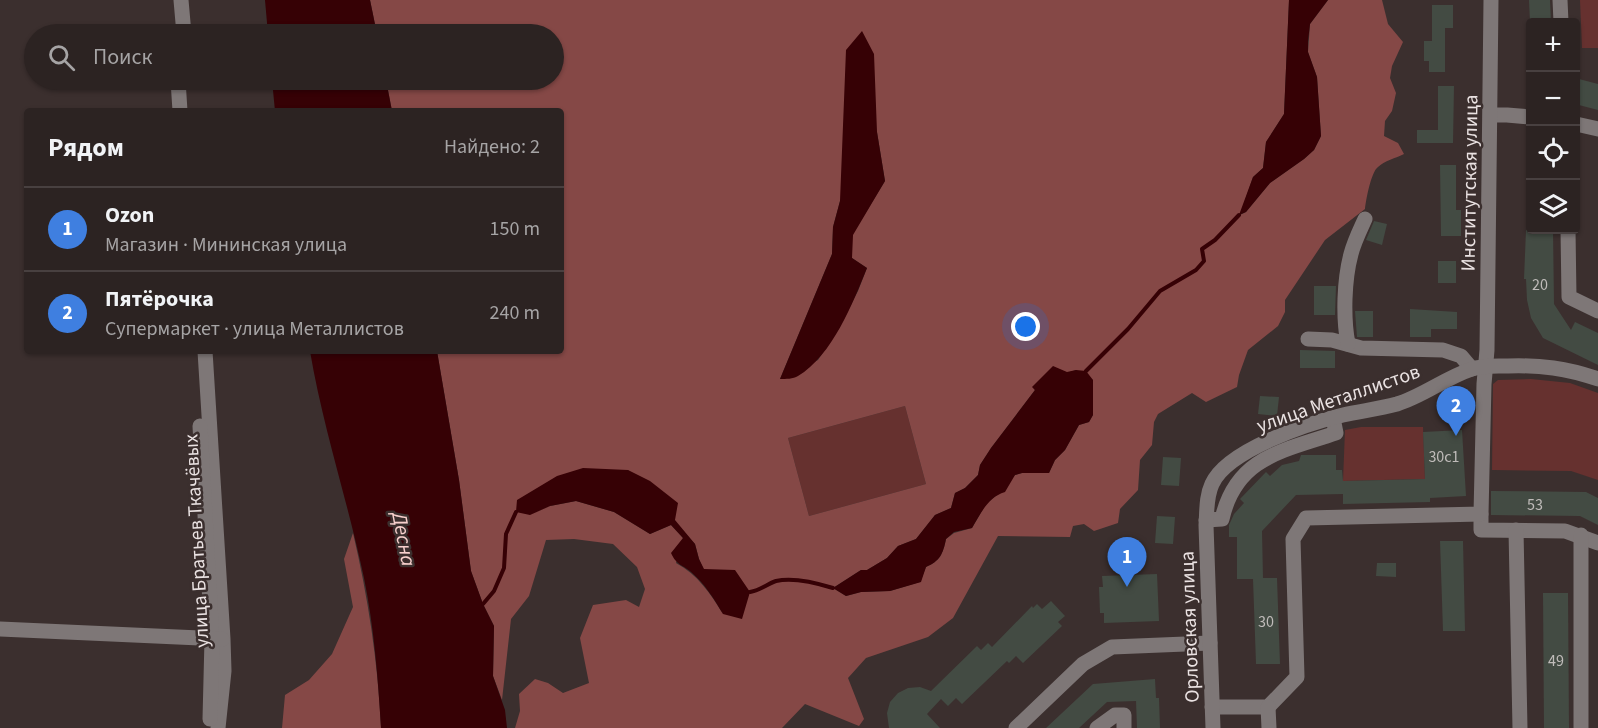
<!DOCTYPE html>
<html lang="ru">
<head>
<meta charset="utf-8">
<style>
  :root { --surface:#2c2322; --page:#382f2f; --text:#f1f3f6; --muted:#a6a4a5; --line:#484040; --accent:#d93025 }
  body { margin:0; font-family:"Source Sans 3",sans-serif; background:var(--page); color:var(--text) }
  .controls { position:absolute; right:18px; top:18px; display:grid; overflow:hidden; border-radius:6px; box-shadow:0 2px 4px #0004 }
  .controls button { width:54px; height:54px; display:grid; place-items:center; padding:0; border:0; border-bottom:2px solid var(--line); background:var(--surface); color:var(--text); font:30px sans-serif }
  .you { position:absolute; left:1026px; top:327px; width:21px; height:21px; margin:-15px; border:4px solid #fff; border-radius:50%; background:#1a73e8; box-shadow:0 0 0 9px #1a73e833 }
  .badge { display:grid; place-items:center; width:39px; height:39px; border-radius:50%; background:var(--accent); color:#fff; font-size:20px; font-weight:700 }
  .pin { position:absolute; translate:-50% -50px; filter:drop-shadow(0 2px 3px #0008) }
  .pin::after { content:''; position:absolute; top:32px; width:21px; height:18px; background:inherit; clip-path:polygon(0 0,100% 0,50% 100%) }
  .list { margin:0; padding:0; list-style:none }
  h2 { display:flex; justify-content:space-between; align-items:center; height:78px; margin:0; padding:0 24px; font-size:26px }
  h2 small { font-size:20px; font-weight:400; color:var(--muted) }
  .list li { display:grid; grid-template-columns:39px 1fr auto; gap:18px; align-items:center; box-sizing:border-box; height:84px; padding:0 24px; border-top:2px solid var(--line) }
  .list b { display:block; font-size:22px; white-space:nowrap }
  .list p { margin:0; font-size:20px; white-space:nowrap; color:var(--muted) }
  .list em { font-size:20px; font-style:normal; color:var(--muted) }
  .icon { flex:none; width:33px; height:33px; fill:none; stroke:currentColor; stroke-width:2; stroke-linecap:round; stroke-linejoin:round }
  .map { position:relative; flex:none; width:1598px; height:728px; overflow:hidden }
  .search { position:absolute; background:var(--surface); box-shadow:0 2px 4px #0004; left:24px; top:24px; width:540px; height:66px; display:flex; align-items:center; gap:15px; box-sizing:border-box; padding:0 21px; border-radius:33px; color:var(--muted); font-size:22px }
  .panel { position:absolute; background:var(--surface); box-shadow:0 2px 4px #0004; left:24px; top:108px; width:540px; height:246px; border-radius:6px }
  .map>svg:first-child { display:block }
</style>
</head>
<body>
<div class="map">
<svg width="1598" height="728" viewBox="0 0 1598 728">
  <rect width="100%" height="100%" fill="#3b2f2e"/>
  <g fill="#66312f">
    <polygon points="1580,0 1598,0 1598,48 1582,48"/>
    <polygon points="1531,379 1570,383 1598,393 1598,480 1571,471 1492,470 1493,384 1498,380"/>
    <polygon points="905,406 926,484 809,516 788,438"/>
    <polygon points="1361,427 1423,427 1425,479 1343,481 1345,430"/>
  </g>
  <g fill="#854846" fill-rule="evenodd">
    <path d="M370,0H1289L1284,114L1266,142L1263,168L1253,177L1240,215L1246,212L1270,183L1304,159L1314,150L1321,136L1317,77L1308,52L1310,24L1328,0H1382L1388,24L1403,42L1392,66L1390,78L1396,93L1392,111L1385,121L1384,136L1398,143L1404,154C1396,158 1384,161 1378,167C1371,172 1366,200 1365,209L1325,240L1285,300V312L1278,326L1248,350L1239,375L1237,387L1206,402L1192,393L1158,414L1154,422L1152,445L1140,460L1138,490L1120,509L1118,523L1094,531L1084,524L1073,526L1070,537L998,536L953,618L928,637L866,658L848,678L864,719L859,726L805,704L782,728H515L520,711L519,694L535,679L548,683L563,693L589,683L580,638L593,605L626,600L639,607L645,589L637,567L613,544L574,539L546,540L529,596L511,619L502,700L493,676L494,626L483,604L471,571L459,480L437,351H561V111H392L386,80H554V34H377ZM877,132L885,181L852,235V258L867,268L858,291L839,328L818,360L780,379L832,254L833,227L840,201ZM1053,367L1067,373L1076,370L1093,380V415L1089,422L1079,425L1065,450L1055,460L1049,473H1022L1015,475L998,494L986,504L972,528L954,533L946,539C943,554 940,561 926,567L920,582L890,591L861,592L846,596L833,588L861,570H867L887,558L898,546L916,539L935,515L951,508L955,493L965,488L978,475L980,465L991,448L1035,390L1033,387ZM905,406L926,484L809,516L788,438ZM628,470L695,544L699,559L723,614C710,593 698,575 676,563L683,538L671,525L650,534L614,512L576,501L550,506L530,515Z"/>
    <path d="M353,533C368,597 378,662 381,728H282L285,695L309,680L332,654L353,607L344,559Z"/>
  </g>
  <g fill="#360105">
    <polygon points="265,0 370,0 377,34 268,34"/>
    <polygon points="1289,0 1328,0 1310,24 1308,41 1308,52 1317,77 1321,136 1314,150 1304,159 1270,183 1246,212 1239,215 1253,177 1263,168 1266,142 1284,114"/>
    <path d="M862,31L874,54L877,132L885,181L853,235L852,258L867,268C853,303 832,356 798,376C793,379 786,379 780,379L832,254L833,227L840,201L846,50Z"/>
    <polygon points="272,80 386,80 392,111 275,111"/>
    <path d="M310,351H437L459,480L471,571L483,604L494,626L493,676L505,710L507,728H381C378,678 374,627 364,578C348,502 323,428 310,351Z"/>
    <path d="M1053,366L1067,372L1076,370L1086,371L1093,380V415L1089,422L1079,425L1065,450L1055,460L1049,473H1022L1015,475L1005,492C988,497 981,513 972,528L954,532L946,539C943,554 940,561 926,567L921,582L890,591L861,592L846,596L833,588L861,570H867L887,558L898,546L916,539L935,515L951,508L955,493L965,488L978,475L980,465L991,448L1035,390L1032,387Z"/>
    <path d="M583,468L628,470L650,481L678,503L675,520L695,544L699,559L704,569L735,570L750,592L742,619L723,614C714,599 705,584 691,572C682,564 677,566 671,553L683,538L671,525L650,534L614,512L576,501L550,506L530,515L516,512L517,500L557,476Z"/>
  </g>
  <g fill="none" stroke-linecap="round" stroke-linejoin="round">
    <g stroke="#360105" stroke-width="4">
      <polyline points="1086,371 1128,329 1160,291 1196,270 1204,261 1202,249 1215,240 1239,215"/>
      <path d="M750,592C761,590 767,584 776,581C793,577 817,583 833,588"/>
      <polyline points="483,604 494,591 504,568 506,534 516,512"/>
    </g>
  </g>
  <g fill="#434b43">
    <polygon points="1529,0 1550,0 1551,22 1530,22"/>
    <polygon points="1432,5 1453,5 1453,28 1445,28 1445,72 1429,72 1429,61 1424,61 1424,41 1432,41"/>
    <polygon points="1579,79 1598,84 1598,110 1575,104 1575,92"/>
    <polygon points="1438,86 1454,86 1453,143 1417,143 1417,130 1438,130"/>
    <polygon points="1440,165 1456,165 1456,210 1461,210 1461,236 1441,236"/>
    <polygon points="1374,221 1387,224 1382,245 1366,240"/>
    <polygon points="1526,230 1553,230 1554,304 1571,330 1575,322 1598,333 1598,365 1543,338 1531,318 1527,300 1526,279 1524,279"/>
    <rect x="1438" y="261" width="18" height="22"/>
    <polygon points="1314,286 1336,286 1335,315 1314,315"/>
    <polygon points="1410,309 1457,312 1457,329 1431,329 1431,337 1410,337"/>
    <polygon points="1355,311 1373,311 1373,337 1357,337"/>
    <polygon points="1300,350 1335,351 1335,368 1300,368"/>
    <polygon points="1260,396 1279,397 1277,416 1258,414"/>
    <polygon points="1462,430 1466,496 1430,498 1430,502 1343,504 1343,494 1296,495 1262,531 1263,578 1277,578 1280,664 1256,664 1253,579 1237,579 1237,537 1229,537 1229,525 1234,514 1244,503 1240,499 1266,472 1270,476 1282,465 1299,461 1301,455 1336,455 1336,470 1342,470 1343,481 1425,479 1423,432"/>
    <polygon points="1163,457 1181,458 1179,486 1161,485"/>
    <polygon points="1491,491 1586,492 1598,498 1598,525 1580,516 1491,515"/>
    <polygon points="1157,516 1175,517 1173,544 1155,543"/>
    <polygon points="1440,541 1463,541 1465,631 1443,631"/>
    <polygon points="1377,563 1396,563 1396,577 1376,576"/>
    <polygon points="1157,574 1159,621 1104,623 1104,613 1100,613 1099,587 1103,587 1102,576"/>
    <polygon points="1543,593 1568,593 1569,728 1544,728"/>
    <polygon points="1051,601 1065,616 1058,622 1062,626 1023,663 1016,656 1009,663 1007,661 962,704 956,698 948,706 941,699 927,714 940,728 889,728 887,713 890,702 898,693 908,688 920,687 931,691 977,646 981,650 988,643 992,647 1032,606 1033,608 1037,604 1042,609"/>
    <polygon points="1155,679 1156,698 1159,698 1160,728 1137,728 1136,701 1107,702 1079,728 1046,728 1093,684"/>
  </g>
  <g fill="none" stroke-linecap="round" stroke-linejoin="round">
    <g stroke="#7e7777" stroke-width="15">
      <polyline points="181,0 184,34"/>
      <polyline points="1560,0 1561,22"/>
      <polyline points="178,80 180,111"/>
      <polyline points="1491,115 1507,115 1530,117"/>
      <polyline points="1576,124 1598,129"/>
      <polyline points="1568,230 1569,297 1598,311"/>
      <polyline points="1308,339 1332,340 1361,348 1443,350 1461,356 1472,369"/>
      <path d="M1348,344C1343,318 1344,280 1351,254C1354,242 1360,230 1365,219"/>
      <polyline points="205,351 223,639 224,671 218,728"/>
      <polyline points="200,426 212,639 210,719"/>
      <polyline points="1481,514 1481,530 1565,531 1598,543"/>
      <path d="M1206,520L1222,519C1236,457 1283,451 1336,433L1333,418"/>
      <polyline points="1516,530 1520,728"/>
      <polyline points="1581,535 1581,728"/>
      <polyline points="0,629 222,639"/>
      <polyline points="1212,707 1268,707 1297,677 1293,539 1306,518 1481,514 1484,384 1487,350 1491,0"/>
      <polyline points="1268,707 1269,728"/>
      <polyline points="1016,728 1083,664 1112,647 1210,643"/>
      <polyline points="1097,728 1115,715 1124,715 1124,728"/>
      <path d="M1213,728L1206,525C1207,511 1206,497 1212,484C1227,450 1309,423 1343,415C1361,411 1379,409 1397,404C1423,396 1445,378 1472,369C1483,365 1496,366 1508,366C1541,365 1566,368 1598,379"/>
    </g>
  </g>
  <g text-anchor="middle" stroke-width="5" stroke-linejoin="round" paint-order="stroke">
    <g font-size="16" fill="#c0bcba">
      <text x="1540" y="290">20</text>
      <text x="1444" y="462">30с1</text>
      <text x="1535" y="510">53</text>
      <text x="1266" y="627">30</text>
      <text x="1556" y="666">49</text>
    </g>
    <g font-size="20" fill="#eae2e2" stroke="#3b2f2e">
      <text transform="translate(1469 183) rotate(-89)" y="7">Институтская улица</text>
      <text transform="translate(1338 398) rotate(-19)" y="7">улица Металлистов</text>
      <text transform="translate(196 541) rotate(-93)" y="7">улица Братьев Ткачёвых</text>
      <text transform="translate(1189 627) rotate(-92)" y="7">Орловская улица</text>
    </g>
    <g font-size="21" font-style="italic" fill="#f8d0cd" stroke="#3b2f2e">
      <text transform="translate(404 539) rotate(79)" y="7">Десна</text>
    </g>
  </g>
</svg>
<div class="controls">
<button>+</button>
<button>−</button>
<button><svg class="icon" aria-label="locate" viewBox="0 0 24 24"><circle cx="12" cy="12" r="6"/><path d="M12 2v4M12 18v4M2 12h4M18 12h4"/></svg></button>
<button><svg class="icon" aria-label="layers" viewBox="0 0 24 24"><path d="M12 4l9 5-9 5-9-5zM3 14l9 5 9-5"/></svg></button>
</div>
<div class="you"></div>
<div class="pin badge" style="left:1127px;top:587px;background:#3f7fe0">1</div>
<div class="pin badge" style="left:1456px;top:436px;background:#3f7fe0">2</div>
<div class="search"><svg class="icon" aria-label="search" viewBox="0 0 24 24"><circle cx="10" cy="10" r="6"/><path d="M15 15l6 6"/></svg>Поиск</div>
<section class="panel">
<h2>Рядом<small>Найдено: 2</small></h2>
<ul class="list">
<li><span class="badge" style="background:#3f7fe0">1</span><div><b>Ozon</b><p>Магазин · Мининская улица</p></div><em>150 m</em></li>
<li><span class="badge" style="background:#3f7fe0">2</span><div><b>Пятёрочка</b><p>Супермаркет · улица Металлистов</p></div><em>240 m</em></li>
</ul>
</section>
</div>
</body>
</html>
